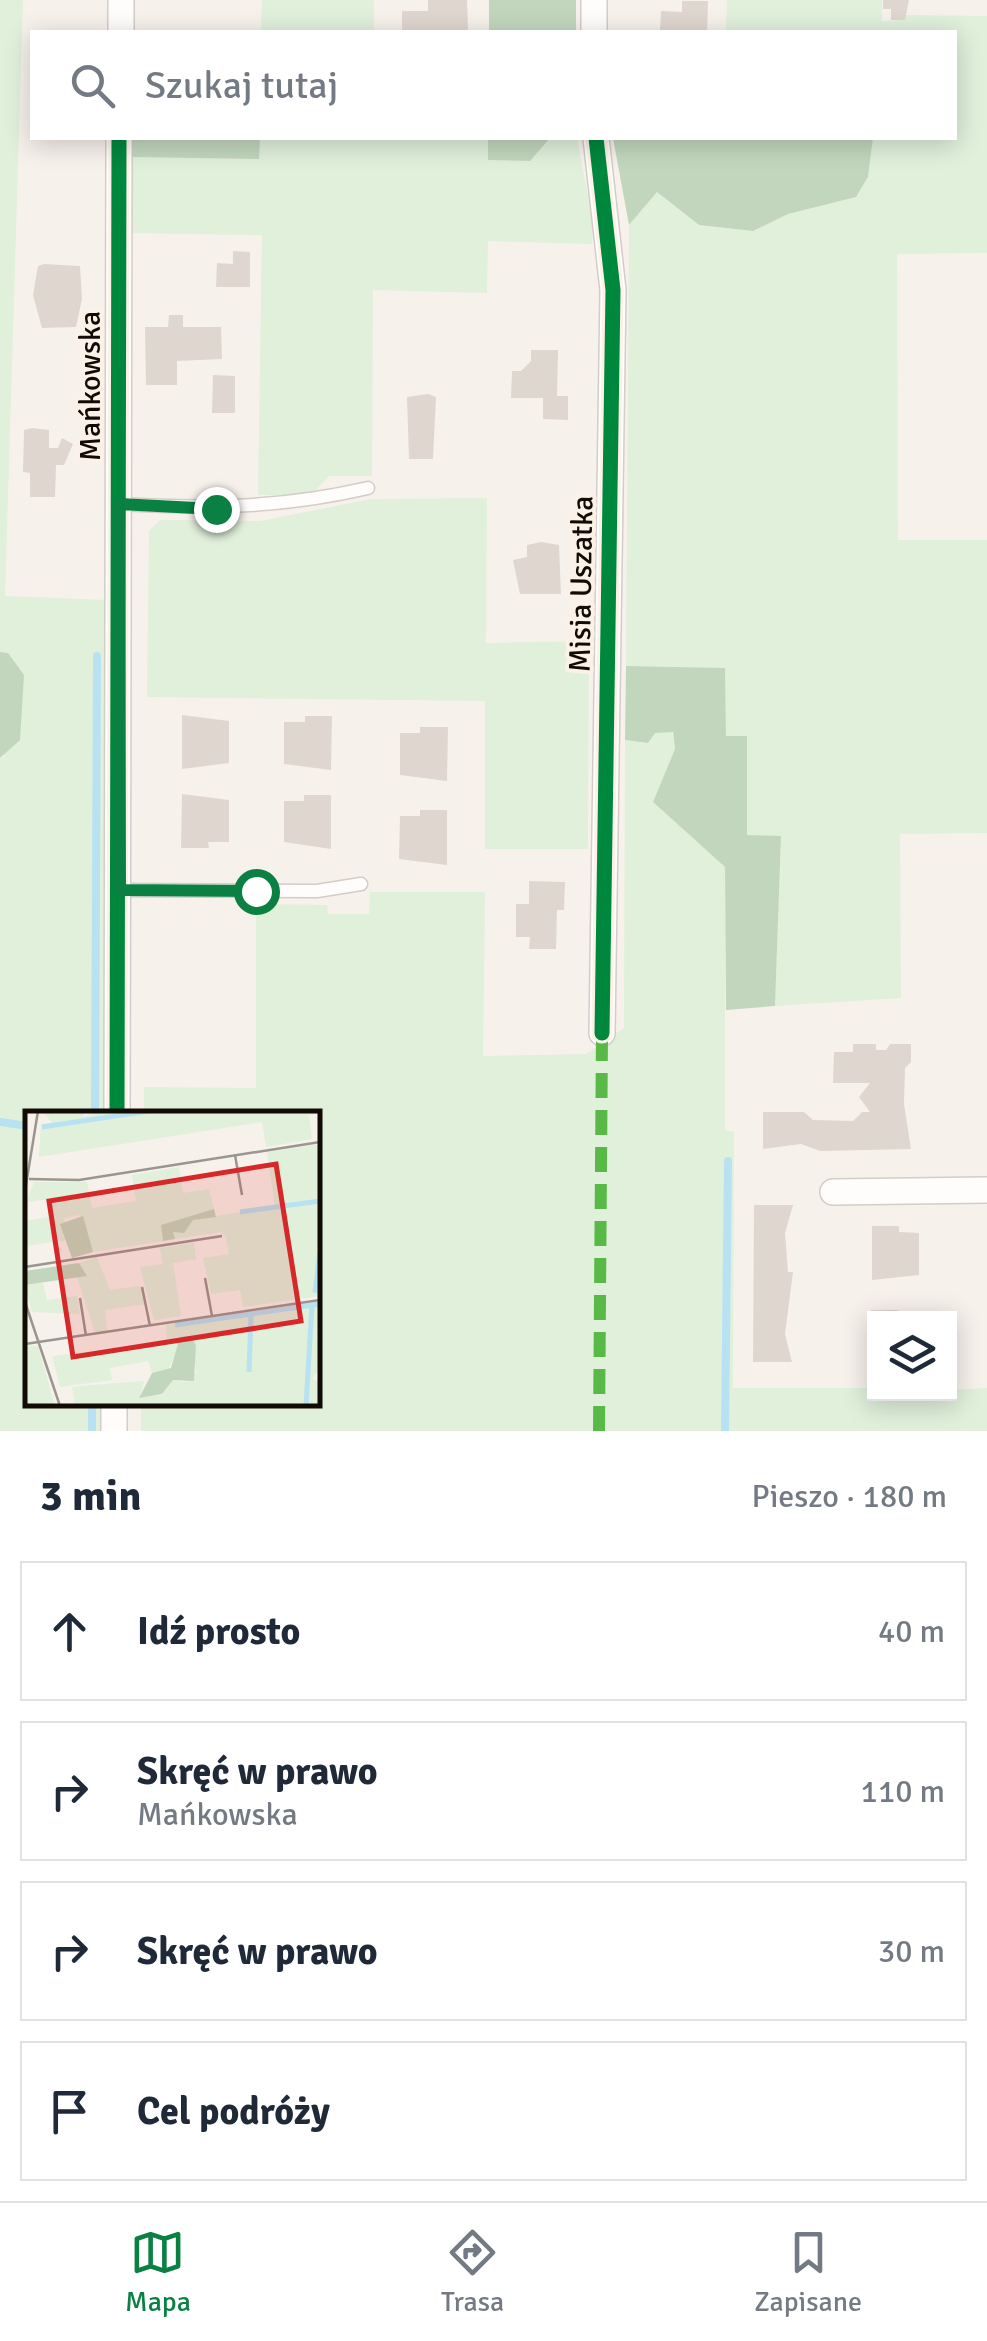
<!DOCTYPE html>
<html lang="pl">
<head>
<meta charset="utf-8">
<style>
  :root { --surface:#fff; --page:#f2f2f3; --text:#1f2937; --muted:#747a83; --line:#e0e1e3; --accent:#0b8043 }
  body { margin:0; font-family:Signika,sans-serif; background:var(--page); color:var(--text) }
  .controls { position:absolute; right:30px; bottom:30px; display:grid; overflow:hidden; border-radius:0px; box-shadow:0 5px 25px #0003 }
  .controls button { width:90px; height:90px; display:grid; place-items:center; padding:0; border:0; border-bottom:2px solid var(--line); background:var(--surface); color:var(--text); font:50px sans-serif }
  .stop { position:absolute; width:30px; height:30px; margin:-22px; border:8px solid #0b8043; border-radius:50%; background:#fff }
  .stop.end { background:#0b8043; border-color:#fff; box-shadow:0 2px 10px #0008 }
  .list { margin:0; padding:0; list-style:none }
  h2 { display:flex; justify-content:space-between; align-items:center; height:130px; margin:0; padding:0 40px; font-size:42px }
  h2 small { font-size:32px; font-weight:400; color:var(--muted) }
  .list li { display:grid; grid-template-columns:65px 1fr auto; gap:30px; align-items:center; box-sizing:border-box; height:140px; margin:0 20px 20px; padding:0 20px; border:2px solid var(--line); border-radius:0px }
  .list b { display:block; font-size:38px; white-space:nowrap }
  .list p { margin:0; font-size:32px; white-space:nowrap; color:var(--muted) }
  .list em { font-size:32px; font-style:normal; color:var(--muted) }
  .icon { flex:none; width:55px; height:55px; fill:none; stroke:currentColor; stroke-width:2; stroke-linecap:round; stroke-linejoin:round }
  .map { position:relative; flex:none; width:987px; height:1431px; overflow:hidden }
  .search { position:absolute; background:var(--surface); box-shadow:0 5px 25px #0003; left:30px; right:30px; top:30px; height:110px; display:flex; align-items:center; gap:25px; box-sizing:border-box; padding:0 35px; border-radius:0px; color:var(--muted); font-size:38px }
  .sheet { height:770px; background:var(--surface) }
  nav { display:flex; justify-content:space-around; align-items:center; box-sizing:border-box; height:140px; border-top:2px solid var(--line); background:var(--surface); font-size:28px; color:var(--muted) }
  nav a { display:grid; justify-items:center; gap:5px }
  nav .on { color:var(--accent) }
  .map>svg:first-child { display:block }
</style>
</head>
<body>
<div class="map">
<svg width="987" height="1431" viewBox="0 0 987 1431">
  <rect width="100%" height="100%" fill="#f7f1ec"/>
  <g fill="#e0f0db">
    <polygon points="0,0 23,0 5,596 107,600 104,1113 28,1114 28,1404 101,1404 101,1431 0,1431 0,758 4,757 8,653 0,652"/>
    <polygon points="262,0 374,0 374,32 261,32"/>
    <polygon points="727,0 882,0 882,21 905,20 905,15 987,16 987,253 897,254 898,540 987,540 987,833 900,834 901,998 775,1006 781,837 747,836 747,737 726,737 725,668 626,666 629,225 657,192 699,225 753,231 788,214 856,197 868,177 873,138 954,138 954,32 726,32"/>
    <polygon points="260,138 488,138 488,160 529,161 550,138 577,138 593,223 592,244 488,241 487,293 373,290 372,476 329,476 311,495 258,495 262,235 129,233 131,157 258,159"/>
    <polygon points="487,498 486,643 589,641 588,849 485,849 485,701 147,697 149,531 160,520 260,521 371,499"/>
    <polygon points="672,731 675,749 653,802 725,867 725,1130 734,1132 733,1388 874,1388 874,1394 987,1388 987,1431 141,1431 141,1404 318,1404 318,1114 144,1113 144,1087 256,1088 256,904 327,905 328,914 369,914 370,892 485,892 483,1056 586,1054 624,1028 625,740 648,743 655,732"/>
  </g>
  <g fill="#c2d6bd">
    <rect x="489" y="0" width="87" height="32"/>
    <polygon points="132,138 260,138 259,159 131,157"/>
    <polygon points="488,138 550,138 530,161 488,160"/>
    <polygon points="613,138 873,138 868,177 856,197 788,214 753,231 699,225 657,192 629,225"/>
    <polygon points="0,652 8,653 24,675 20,740 0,758"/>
    <polygon points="626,666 725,668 726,736 747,736 747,835 781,836 775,1006 726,1010 725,867 653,802 675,749 673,732 655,733 648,743 625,740"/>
  </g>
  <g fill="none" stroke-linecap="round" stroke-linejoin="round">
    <g stroke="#b8e1f2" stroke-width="8">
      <polyline points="95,1114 97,656"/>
      <polyline points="0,1122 28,1126"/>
      <polyline points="92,1431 92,1404"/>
      <polyline points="725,1431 728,1161"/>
    </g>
  </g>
  <g fill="#dfd6d0">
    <polygon points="428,0 467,0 468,32 402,32 402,11 428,11"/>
    <polygon points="883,0 909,0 905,20 891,20 891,9 883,9"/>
    <polygon points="682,1 708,1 707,32 660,32 661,11 682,12"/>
    <polygon points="233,251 250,252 250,287 216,287 217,263 233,264"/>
    <polygon points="44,264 80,266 82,299 76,327 42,328 33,295 38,266"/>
    <polygon points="169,315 183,315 183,327 221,327 222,359 177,361 177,385 146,385 145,327 168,327"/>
    <polygon points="531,350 558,350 557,396 568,396 568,420 543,419 543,398 511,398 512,371 521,371 531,361"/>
    <polygon points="213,375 235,376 235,413 212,413"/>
    <polygon points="428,394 436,397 433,459 409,459 407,397"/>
    <polygon points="32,428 49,430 49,448 58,448 62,438 73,444 64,465 56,465 55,497 30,497 30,473 23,472 24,430"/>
    <polygon points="541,542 559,545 561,594 520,594 513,560 527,557 527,545"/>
    <polygon points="182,715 229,721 229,763 182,769"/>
    <polygon points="305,716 332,716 331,770 284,764 284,722 305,722"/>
    <polygon points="420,727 448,727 447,781 400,775 400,733 420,733"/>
    <polygon points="182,794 229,800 229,842 208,842 209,848 181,848"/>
    <polygon points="304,795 331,795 331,849 284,842 284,801 304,801"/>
    <polygon points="420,810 447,810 447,865 399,859 400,816 420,816"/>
    <polygon points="529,881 565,882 564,910 557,910 556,949 529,949 530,937 516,937 516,904 529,904"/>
    <polygon points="853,1044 876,1044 876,1050 886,1050 890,1044 911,1044 911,1062 905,1068 904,1104 911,1149 820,1151 801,1144 763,1149 763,1112 804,1112 813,1120 853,1121 862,1112 870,1112 859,1097 870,1083 833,1083 834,1052 853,1052"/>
    <polygon points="754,1205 793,1205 785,1233 788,1272 793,1272 785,1334 792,1362 753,1362"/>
    <polygon points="872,1226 899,1226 899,1232 919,1233 919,1275 872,1280"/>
    <polygon points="871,1310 899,1310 899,1318 871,1319"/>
  </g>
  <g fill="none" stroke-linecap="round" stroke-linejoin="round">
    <g stroke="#d4ccc6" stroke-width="15">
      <g id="lane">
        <path d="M119,504C208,509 281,508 368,488"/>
        <polyline points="120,890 317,891 361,884"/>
      </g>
    </g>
    <g stroke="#d4ccc6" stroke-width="28">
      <g id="street">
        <polyline points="121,32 121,0"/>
        <polyline points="594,32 594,0"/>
        <polyline points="596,138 613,290 602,1033"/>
        <polyline points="117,1114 119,138"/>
        <polyline points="833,1192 987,1190"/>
        <polyline points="114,1431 114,1404"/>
      </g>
    </g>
    <use href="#lane" stroke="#fefdfc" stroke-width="12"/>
    <use href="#street" stroke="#fefdfc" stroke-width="25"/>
    <polyline stroke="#58b947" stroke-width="12" stroke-dasharray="25 12" stroke-linecap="butt" points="599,1431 602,1033"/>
    <g stroke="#fcf1e7" stroke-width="21">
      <g id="cycleway">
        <polyline points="596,138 613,290 602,1033"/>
        <polyline points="117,1114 119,138"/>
      </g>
    </g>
    <use href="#cycleway" stroke="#00873e" stroke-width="15"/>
  </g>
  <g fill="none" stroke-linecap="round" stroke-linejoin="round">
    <polyline stroke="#0b8043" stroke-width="12" points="216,509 119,504 120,890 256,891"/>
  </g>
  <g text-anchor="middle" stroke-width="8" stroke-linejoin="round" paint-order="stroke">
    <g font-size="30" fill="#120a04" stroke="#fcf1e7">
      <text transform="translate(90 386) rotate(-90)" y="10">Mańkowska</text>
      <text transform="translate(581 584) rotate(-89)" y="10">Misia Uszatka</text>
    </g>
  </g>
  <g transform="translate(25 1111)">
    <rect width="295" height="295" fill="#f7f1ec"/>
    <path d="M17,0H59V6L70,0L295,2L284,4L287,28L241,36L237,11L14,46L16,13L27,12ZM295,33V185L218,196L215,179L186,183L178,147L204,143L201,127L196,121L150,128L148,121L168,109L250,95L242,41ZM154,56L158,82L184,78L189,98L137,114L138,130L68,141L54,104L39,107L44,129L0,135V110L29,105L25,88L1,91L9,71H62L67,97L111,90L107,64ZM169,132L171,148L148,152L156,205L129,209L115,156L138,153L135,137ZM72,146L85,179L115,175L121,193L80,199L82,220L70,222L52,166L61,164L54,152ZM18,172L22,189L52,185L55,203L7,201L0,174ZM295,191V258L287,267L295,273V295H50L47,276L67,274L119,270L115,286L137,284L148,269L159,271L171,262L168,240L153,238L142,261L127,262L123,250L85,257L87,269L35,276L27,245L142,231L141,214ZM0,235H13L30,295H0Z" fill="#e0f0db"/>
    <path d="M189,98L191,106L168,109L159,122L148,121L150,128L138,130L136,114ZM58,105L68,141L47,147L35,113ZM54,152L62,165L0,174V160ZM155,226L165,225L171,234L169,270L148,269L137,283L114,287L127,262L146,257Z" fill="#c2d6bd"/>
    <path fill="none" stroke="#b8e1f2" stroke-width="5" d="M17,16L124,0M215,101L295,90M290,182L295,141M150,214L295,193M224,261L226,203M281,295L287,194"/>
    <path fill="none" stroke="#9b958f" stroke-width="2.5" d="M210,44L217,84M4,68L54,69L295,31M0,80L13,0M0,156L197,125M180,167L187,205M117,176L125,215M55,187L61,225M0,191L35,295M0,233L295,189"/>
    <path fill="#d62828" fill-opacity="0.15" stroke="#d62828" stroke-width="5" d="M251,53L276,210L48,246L24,90Z"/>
    <rect width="295" height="295" fill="none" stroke="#120a04" stroke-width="5"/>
  </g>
</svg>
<div class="controls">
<button><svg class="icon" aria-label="layers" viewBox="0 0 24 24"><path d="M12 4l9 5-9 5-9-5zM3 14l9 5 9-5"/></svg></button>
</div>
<div class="stop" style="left:256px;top:891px"></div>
<div class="stop end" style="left:216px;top:509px"></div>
<div class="search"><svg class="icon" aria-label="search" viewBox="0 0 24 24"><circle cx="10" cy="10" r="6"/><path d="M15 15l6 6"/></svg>Szukaj tutaj</div>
</div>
<section class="sheet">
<h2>3 min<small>Pieszo · 180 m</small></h2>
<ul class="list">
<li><svg class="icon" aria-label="ahead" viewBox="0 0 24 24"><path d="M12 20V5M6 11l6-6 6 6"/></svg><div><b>Idź prosto</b></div><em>40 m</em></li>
<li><svg class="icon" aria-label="right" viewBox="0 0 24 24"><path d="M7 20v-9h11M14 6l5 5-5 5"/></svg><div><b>Skręć w prawo</b><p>Mańkowska</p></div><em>110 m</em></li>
<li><svg class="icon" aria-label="right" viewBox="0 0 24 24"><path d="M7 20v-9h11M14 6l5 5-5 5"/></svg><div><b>Skręć w prawo</b></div><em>30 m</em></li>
<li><svg class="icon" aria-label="arrive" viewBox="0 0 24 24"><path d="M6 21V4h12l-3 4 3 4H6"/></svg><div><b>Cel podróży</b></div></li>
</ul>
</section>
<nav>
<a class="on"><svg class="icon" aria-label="map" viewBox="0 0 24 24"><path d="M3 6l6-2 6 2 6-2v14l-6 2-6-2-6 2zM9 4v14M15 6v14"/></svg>Mapa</a>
<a><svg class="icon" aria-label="directions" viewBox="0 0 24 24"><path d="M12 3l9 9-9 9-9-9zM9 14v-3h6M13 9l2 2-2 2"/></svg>Trasa</a>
<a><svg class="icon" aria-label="saved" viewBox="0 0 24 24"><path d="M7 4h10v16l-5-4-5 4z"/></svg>Zapisane</a>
</nav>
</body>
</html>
